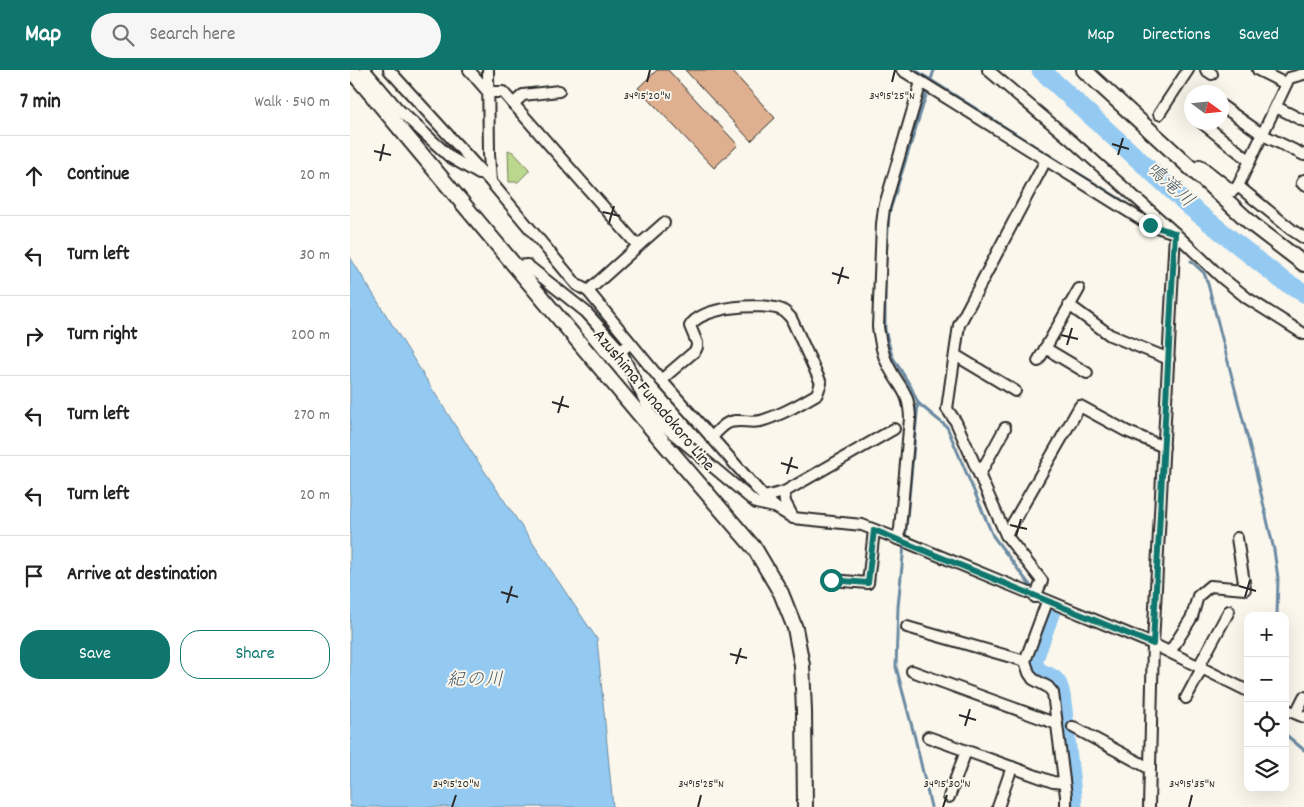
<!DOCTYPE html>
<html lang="en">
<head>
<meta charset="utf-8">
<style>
	body { margin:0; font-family:Dekko,"Klee One",sans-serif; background:#f6f6f6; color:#222 }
	.controls { position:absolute; right:15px; bottom:15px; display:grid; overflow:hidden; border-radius:10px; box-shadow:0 5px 20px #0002 }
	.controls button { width:45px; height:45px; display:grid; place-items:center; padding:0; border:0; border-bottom:1px solid #e0e0e0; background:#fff; color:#222; font:25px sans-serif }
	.compass { position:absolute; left:834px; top:15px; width:45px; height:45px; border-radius:50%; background:#fff; box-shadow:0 5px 20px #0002; rotate:105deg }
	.stop { position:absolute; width:15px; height:15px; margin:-11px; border:4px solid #0f766e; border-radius:50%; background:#fff }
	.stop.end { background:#0f766e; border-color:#fff; box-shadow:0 1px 5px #0008 }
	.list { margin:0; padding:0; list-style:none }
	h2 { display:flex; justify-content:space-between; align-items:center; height:65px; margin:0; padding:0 20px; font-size:21px }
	h2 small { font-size:16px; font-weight:400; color:#767676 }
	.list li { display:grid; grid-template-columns:32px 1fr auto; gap:15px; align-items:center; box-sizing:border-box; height:80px; padding:0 20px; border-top:1px solid #e0e0e0 }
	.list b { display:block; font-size:19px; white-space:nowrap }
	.list em { font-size:16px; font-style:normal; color:#767676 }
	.actions { display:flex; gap:10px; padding:15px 20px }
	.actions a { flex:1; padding:11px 0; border:1px solid #0f766e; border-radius:20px; text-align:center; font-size:18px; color:#0f766e }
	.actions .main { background:#0f766e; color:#fff }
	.icon { flex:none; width:28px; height:28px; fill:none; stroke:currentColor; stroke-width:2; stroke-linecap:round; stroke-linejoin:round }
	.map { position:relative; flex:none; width:954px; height:737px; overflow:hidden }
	header { display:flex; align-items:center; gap:30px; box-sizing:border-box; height:70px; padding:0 25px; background:#0f766e; color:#fff }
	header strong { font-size:24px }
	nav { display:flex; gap:28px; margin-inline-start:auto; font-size:18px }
	.search { width:350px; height:45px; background:#f6f6f6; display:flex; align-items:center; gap:12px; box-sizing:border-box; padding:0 18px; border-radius:28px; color:#767676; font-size:19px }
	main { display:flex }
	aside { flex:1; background:#fff }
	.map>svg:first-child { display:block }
	.green { fill:#bbd68d; stroke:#73805c }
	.water { fill:#94caf2; stroke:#6a8aa2 }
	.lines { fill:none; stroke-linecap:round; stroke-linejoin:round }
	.stream { stroke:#6a8aa2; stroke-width:3 }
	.river { stroke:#94caf2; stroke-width:19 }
	.building { fill:#dfb090; stroke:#2b2b2b }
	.street-casing { stroke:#2b2b2b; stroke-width:14 }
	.secondary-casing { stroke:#2b2b2b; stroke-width:18 }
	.street { stroke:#fbf7ec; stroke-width:10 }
	.secondary { stroke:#fbf7ec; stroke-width:14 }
	.route { stroke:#0f766e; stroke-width:6 }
	.ticks { fill:none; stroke:#2b2b2b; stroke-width:2 }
	.labels { text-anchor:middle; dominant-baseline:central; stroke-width:4; stroke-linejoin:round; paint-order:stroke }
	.street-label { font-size:18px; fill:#2b2b2b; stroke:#fbf7ec }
	.water-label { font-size:19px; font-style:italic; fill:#4a5b67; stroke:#fbf7ec }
	.ticks-label { font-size:12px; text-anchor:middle; fill:#2b2b2b; stroke:#fbf7ec; stroke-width:4; stroke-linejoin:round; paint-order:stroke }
</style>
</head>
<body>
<header>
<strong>Map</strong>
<div class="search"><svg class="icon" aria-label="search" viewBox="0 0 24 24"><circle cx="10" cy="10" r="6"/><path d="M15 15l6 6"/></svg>Search here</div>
<nav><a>Map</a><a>Directions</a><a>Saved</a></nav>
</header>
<main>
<aside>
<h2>7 min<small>Walk · 540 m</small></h2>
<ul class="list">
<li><svg class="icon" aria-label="ahead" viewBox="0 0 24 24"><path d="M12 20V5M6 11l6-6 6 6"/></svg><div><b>Continue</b></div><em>20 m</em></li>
<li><svg class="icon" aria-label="left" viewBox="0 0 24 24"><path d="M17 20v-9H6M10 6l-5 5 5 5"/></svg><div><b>Turn left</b></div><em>30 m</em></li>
<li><svg class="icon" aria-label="right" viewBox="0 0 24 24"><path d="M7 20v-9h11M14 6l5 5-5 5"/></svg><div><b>Turn right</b></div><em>200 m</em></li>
<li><svg class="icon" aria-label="left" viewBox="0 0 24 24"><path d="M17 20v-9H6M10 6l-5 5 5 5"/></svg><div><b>Turn left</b></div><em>270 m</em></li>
<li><svg class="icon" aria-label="left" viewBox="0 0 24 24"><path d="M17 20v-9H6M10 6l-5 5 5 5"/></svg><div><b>Turn left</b></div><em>20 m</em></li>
<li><svg class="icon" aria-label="arrive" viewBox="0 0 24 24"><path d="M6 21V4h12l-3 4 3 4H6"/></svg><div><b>Arrive at destination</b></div></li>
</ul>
<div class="actions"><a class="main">Save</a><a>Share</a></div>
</aside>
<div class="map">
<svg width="954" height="737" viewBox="0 0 954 737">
	<rect width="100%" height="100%" fill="#fbf7ec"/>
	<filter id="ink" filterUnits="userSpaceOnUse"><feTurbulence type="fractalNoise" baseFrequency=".02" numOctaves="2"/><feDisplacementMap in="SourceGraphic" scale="10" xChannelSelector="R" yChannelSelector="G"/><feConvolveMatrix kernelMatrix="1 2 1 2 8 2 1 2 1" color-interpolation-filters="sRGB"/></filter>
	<g filter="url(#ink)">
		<path class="green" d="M 158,80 L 163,82 L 179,99 L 179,101 L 168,112 L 159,112 Z"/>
		<path class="water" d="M 0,187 L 121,381 L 247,569 L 263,737 L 0,737 Z"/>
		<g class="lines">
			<g class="stream">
				<path d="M 565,0 L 697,84 L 775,132"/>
				<path d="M 841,191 L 854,203 L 858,214 L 903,389 L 924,480 L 928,508 L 927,546"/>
				<path d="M 568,333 L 597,357 L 643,466 L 682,518"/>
				<path d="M 555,469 L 568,333 L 561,317 L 542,286 L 535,260 L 535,204 L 539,143 L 584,0"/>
				<path d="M 554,475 L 548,537 L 546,597 L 565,668 L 581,737"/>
				<path d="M 935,664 L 954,680"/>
			</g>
			<g class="river">
				<path d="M 691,0 L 838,135 L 932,210 L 954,223"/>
				<path d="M 701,541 L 684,589 C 684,609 702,601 708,615 C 713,626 713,645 715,657 C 717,684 721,710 723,737"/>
			</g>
		</g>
		<g class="building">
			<path d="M 307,0 L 318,0 L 388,75 L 364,98 L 288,18 Z"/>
			<path d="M 335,0 L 381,0 L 425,48 L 401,71 Z"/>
		</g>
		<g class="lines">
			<g class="street-casing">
				<g id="street">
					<path d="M 15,0 L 48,39 L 100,87 L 129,104"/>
					<path d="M 39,0 L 141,112 L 227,215 L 238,221 L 311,310 L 414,427 L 425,437 L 443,448 L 512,455 L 551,470 L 803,574 L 898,621"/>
					<path d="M 119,0 L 138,22 L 153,22 L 288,176 L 238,221"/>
					<path d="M 138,0 L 139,84 L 141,112"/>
					<path d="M 552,0 L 800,155 L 819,161"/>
					<path d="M 638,0 L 721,70 L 825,163 L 871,207 L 897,228 L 954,264"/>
					<path d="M 856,0 L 862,4"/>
					<path d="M 908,0 L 936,14"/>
					<path d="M 163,34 L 173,25 L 209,21"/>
					<path d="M 872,36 L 913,65 L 954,85"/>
					<path d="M 926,37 L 954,51"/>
					<path d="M 809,44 L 838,0"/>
					<path d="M 851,52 L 900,91"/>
					<path d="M 844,101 L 850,95 L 883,121 L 888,116 L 939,8 L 954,4"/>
					<path d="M 954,110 L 952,113 L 954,115"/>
					<path d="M 888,116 L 942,160 L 954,168"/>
					<path d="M 288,176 L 314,153"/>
					<path d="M 166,196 L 177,195 L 236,242 L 271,281"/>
					<path d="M 719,235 L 760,265 L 819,289"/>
					<path d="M 277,276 L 271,281 L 302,346"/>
					<path d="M 695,278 L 737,303"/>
					<path d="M 605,285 L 665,321"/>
					<path d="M 688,291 L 729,219"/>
					<path d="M 311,310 L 345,281 L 347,277 L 347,273 L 340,256 C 352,236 412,232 432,240 C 436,242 438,245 441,248 L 471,313 L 467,324 C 450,334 433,344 414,350 C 402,355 387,347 376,354 C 370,358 366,363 361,368"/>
					<path d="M 295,351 L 302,346 L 406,433 L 424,437"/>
					<path d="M 630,404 L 655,358"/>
					<path d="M 434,422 L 435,432 L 443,447"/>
					<path d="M 414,427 L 434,422 L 544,359"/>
					<path d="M 656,465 L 730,336 L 776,361 L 814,377"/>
					<path d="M 547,469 L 550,459 L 560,348 C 559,320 549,318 538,295 C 532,284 530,270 528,257 L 532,154 L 534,138 L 571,12"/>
					<path d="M 481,510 L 518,513 L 524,460"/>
					<path d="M 685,527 L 692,511 L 656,465 L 606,352 L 597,339 L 609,255 L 696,90"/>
					<path d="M 697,532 L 675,591 L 679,603 L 683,609 L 698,617 L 703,623 L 716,726 L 716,737"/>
					<path d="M 557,557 L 675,591"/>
					<path d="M 820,582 L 842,547 L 848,526 L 860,516 L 895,519 L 887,468"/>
					<path d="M 849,596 L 879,541"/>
					<path d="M 562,601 L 707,654"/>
					<path d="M 836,628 L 852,598"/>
					<path d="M 935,639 L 954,647"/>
					<path d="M 946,643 L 954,627"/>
					<path d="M 723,657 L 799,698"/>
					<path d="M 578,667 L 703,712 L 714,713"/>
					<path d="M 599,727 L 616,681"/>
					<path d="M 648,737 L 662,697"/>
					<path d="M 799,737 L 803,574 L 825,163"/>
				</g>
			</g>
			<g class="secondary-casing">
				<g id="secondary">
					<path d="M 1,0 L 295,351 L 405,479 L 431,523 L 445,558 L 452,595 L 454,641 L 455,737"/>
					<path d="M 734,0 L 903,155 L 954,194"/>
				</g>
			</g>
			<use href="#street" class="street"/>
			<use href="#secondary" class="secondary"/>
		</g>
	</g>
	<g class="lines" filter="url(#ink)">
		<path class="route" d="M 481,510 L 518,513 L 524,460 L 803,574 L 825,163 L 800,155"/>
	</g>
	<path class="ticks" d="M 297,12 L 300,0M 542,12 L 545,0M 762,74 L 779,79M 24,81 L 41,85M 768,85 L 773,68M 30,91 L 34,74M 253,142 L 270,146M 259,153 L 264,136M 482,203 L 499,208M 488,214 L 493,197M 711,265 L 728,269M 717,275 L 722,258M 202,332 L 219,337M 208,343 L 213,326M 431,393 L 448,398M 437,404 L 442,387M 660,455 L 677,459M 666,466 L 671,449M 889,516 L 906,521M 151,522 L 168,527M 895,527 L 900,510M 157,533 L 162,516M 380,584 L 397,588M 386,594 L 391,578M 609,645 L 626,650M 615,656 L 620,639M 102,737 L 106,725M 348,737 L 351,725M 593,737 L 597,725M 839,737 L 842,725"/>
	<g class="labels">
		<g class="street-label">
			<text transform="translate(303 331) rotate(50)">Azushima Funadokoro Line</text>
		</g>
		<g class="water-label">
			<text transform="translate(819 116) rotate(42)">鳴滝川</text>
			<text x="125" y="611">紀の川</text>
		</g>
	</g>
	<g class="ticks-label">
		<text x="297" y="29">34°15'20"N</text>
		<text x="542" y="29">34°15'25"N</text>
		<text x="106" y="717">34°15'20"N</text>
		<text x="351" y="717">34°15'25"N</text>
		<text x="597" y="717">34°15'30"N</text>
		<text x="842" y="717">34°15'35"N</text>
	</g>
</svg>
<div class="controls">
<button>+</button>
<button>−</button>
<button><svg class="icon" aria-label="locate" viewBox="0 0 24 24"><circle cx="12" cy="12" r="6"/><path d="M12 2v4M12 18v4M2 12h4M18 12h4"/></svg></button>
<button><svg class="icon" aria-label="layers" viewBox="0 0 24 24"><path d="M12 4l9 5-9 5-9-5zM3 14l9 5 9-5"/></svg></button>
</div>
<svg class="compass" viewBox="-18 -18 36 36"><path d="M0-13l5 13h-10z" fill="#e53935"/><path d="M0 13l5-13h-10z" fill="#767676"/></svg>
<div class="stop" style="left:481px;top:510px"></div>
<div class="stop end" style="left:800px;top:155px"></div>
</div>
</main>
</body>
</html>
